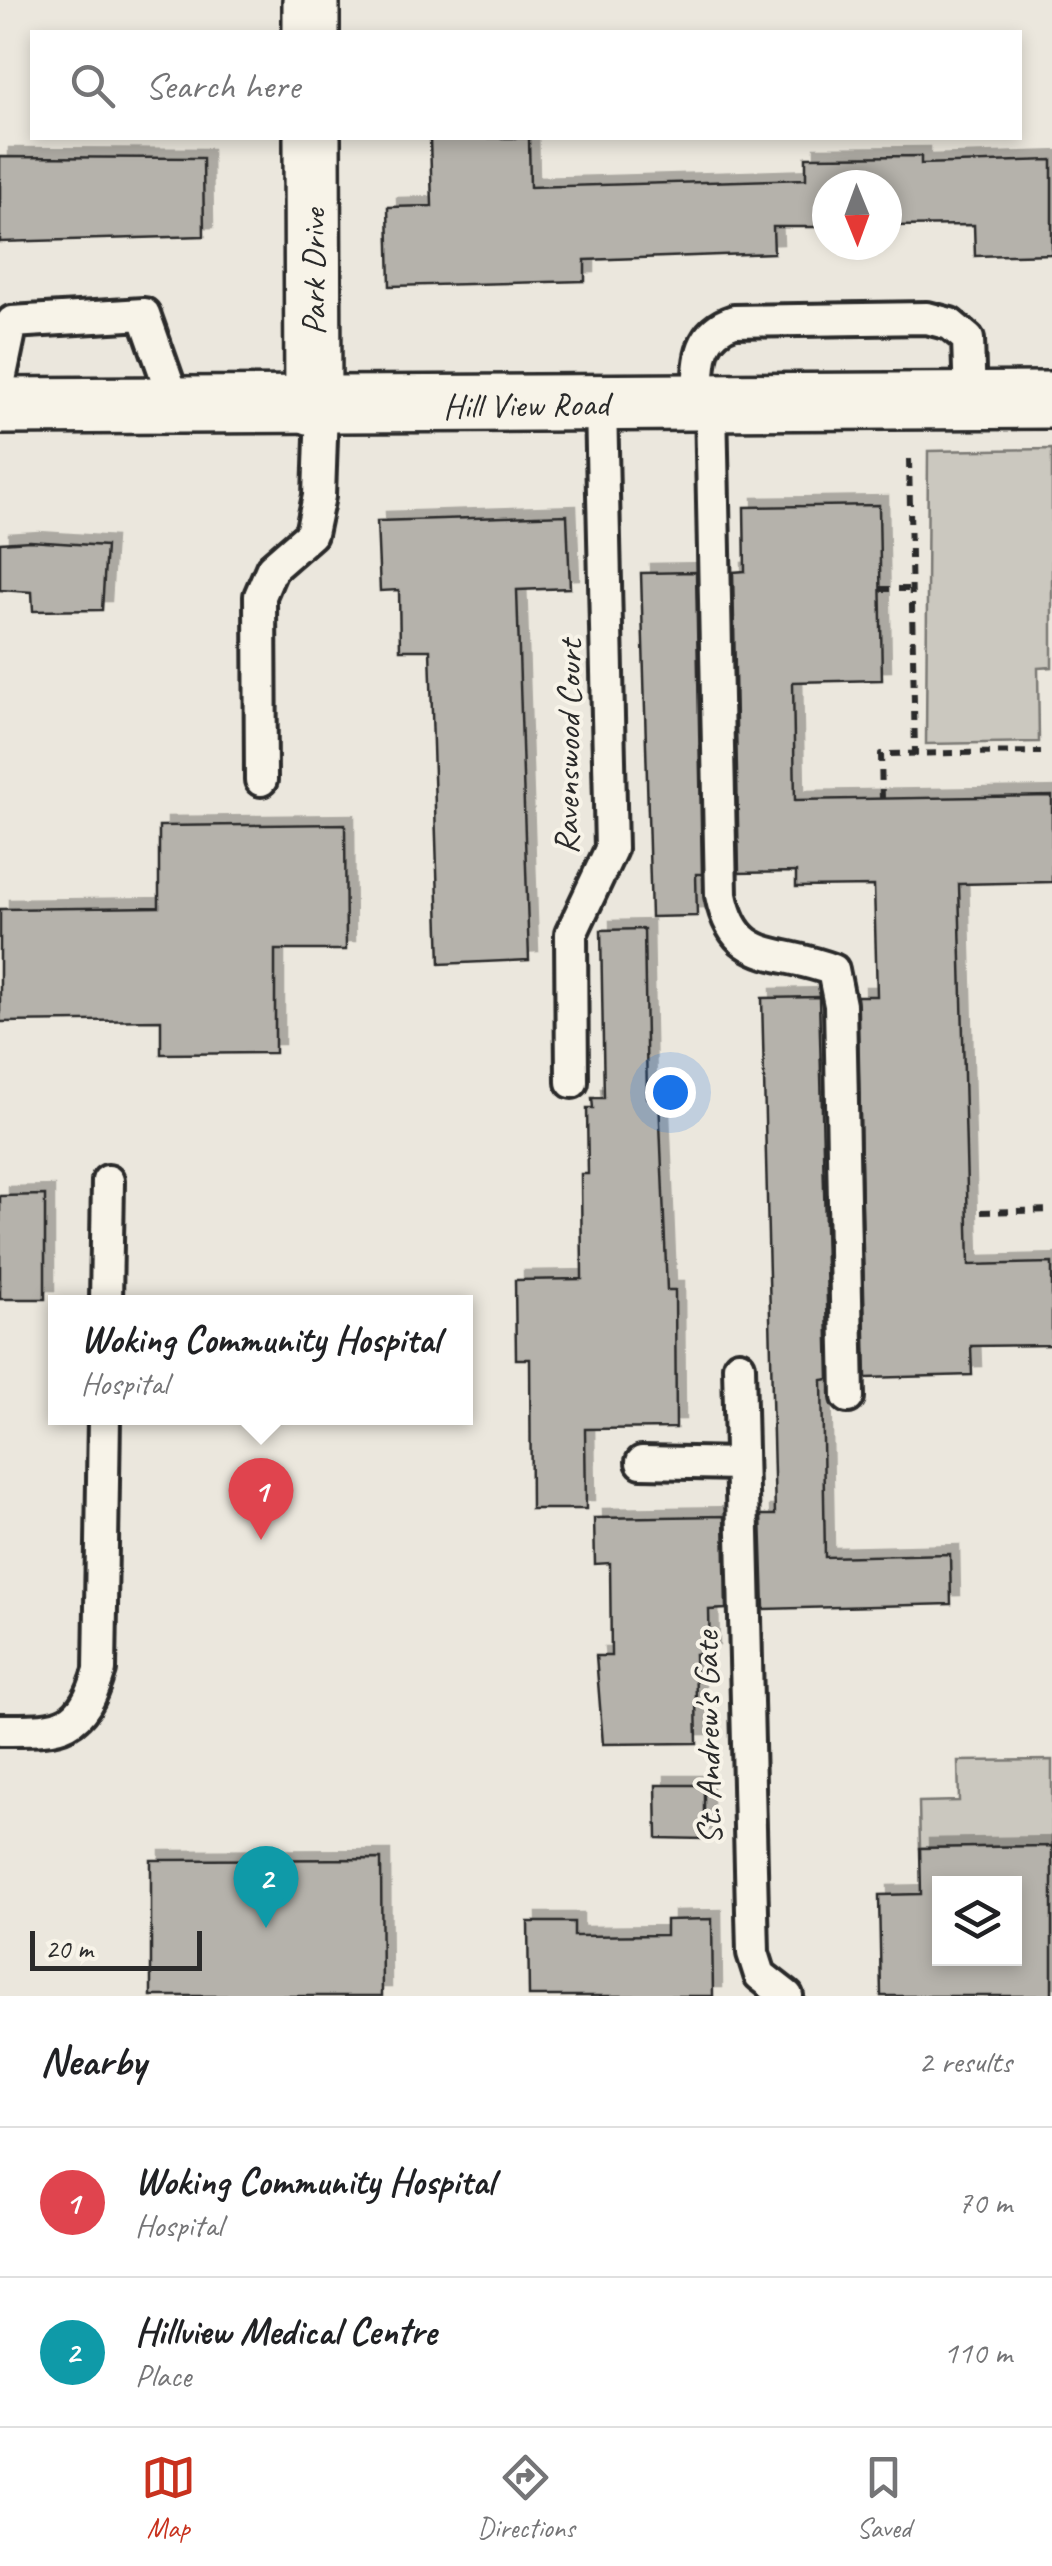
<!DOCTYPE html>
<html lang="en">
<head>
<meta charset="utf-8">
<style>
	body { margin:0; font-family:Caveat,sans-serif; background:#f6f6f6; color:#202124 }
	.controls { position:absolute; right:30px; bottom:30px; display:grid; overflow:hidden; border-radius:0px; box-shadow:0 5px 15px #0003 }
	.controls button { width:90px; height:90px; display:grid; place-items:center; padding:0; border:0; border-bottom:2px solid #e0e0e0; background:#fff; color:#202124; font:50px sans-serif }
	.compass { position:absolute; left:812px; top:170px; width:90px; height:90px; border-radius:50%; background:#fff; box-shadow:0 5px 15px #0003; rotate:179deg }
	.scale { position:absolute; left:30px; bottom:25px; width:172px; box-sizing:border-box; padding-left:10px; border:5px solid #2b2b2b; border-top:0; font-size:28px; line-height:35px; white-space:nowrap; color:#2b2b2b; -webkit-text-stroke:8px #f7f3e8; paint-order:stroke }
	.you { position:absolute; left:670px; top:1092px; width:35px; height:35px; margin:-25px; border:8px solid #fff; border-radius:50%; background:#1a73e8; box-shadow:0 0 0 15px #1a73e833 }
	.badge { display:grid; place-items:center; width:65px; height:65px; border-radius:50%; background:#c8321e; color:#fff; font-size:32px; font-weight:700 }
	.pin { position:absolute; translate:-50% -82px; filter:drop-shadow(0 2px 5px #0008) }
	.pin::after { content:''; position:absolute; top:52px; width:35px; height:30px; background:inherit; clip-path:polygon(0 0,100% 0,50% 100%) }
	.popup { position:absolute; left:48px; top:1295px; width:425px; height:130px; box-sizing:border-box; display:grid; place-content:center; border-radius:0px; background:#fff; filter:drop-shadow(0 2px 8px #0005); font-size:32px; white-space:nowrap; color:#757577 }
	.popup b { font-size:38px; color:#202124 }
	.popup::after { content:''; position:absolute; left:50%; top:100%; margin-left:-20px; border:20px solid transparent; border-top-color:#fff }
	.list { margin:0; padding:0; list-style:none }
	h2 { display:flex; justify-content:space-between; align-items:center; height:130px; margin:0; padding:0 40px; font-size:42px }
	h2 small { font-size:32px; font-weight:400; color:#757577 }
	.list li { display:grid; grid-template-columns:65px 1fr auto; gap:30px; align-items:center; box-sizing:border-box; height:150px; padding:0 40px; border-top:2px solid #e0e0e0 }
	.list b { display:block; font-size:38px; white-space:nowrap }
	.list p { margin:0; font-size:32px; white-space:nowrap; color:#757577 }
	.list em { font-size:32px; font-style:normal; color:#757577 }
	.icon { flex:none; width:55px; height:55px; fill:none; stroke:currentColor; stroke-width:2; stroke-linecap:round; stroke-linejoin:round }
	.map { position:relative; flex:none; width:1052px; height:1996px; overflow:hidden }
	.search { position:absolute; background:#fff; box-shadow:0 5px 15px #0003; left:30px; right:30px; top:30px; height:110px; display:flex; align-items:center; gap:25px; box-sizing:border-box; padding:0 35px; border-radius:0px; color:#757577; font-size:38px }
	.sheet { height:430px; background:#fff }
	nav { display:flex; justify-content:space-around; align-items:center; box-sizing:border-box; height:140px; border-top:2px solid #e0e0e0; background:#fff; font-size:28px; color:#757577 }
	nav a { display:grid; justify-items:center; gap:5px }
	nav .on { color:#c8321e }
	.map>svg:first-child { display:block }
	.green { fill:#cbc8bf; stroke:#7b7a75; stroke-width:2.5 }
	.building { fill:#b5b2ab; stroke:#2b2b2b; stroke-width:2.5; fill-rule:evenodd; filter:url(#shadow) }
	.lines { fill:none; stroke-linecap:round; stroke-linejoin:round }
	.service-casing { stroke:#2b2b2b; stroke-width:38 }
	.minor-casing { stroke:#2b2b2b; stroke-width:62 }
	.path { stroke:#2b2b2b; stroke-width:6; stroke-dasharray:10 8; stroke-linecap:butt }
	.service { stroke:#f7f3e8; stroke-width:30 }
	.minor { stroke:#f7f3e8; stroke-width:55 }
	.labels { text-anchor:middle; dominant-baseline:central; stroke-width:8; stroke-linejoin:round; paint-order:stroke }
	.street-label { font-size:35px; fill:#2b2b2b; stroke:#f7f3e8 }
</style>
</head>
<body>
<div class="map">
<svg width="1052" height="1996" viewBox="0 0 1052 1996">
	<defs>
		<filter id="shadow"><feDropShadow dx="9" dy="-9" stdDeviation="0" flood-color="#0004"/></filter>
	</defs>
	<rect width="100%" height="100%" fill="#ebe7dd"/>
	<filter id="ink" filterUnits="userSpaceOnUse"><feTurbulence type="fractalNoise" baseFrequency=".01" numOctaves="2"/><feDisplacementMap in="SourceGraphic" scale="20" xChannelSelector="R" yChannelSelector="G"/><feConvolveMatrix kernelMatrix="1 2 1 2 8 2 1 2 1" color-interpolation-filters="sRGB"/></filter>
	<g filter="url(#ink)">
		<g class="green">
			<path d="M 1052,449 L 1052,667 L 1038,668 L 1039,742 L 926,744 L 928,451 Z"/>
			<path d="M 1052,1760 L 1052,1846 L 920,1848 L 919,1802 L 959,1801 L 958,1761 Z"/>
		</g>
		<g class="building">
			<path d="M 430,138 L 529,138 L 530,187 L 806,179 L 806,157 L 921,156 L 921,164 L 1052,160 L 1052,254 L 975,256 L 974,225 L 887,226 L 887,185 L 827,185 L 827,227 L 773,227 L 774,253 L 585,260 L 585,281 L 390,286 L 388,207 L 432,206 Z"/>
			<path d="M 0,157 L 203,158 L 204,236 L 0,242 Z"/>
			<path d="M 879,505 L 882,680 L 793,682 L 795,800 L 1052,796 L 1052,882 L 959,884 L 969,1265 L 1052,1263 L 1052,1345 L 971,1346 L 972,1375 L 866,1378 L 857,996 L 877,996 L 874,886 L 796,887 L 796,872 L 739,873 L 733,572 L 745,571 L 744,507 Z"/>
			<path d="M 567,515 L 570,588 L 517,590 L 529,960 L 440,964 L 430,650 L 400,650 L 399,590 L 380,591 L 377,521 Z"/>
			<path d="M 30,541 L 106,546 L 102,610 L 33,611 L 32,592 L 0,590 L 0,543 Z"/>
			<path d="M 696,572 L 702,874 L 696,874 L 697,916 L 651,917 L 641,573 Z"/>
			<path d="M 345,824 L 346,950 L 275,950 L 275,1053 L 161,1054 L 161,1020 L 0,1022 L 0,909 L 159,907 L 159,826 Z"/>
			<path d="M 644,929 L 647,1098 L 659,1098 L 667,1290 L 675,1290 L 676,1428 L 585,1429 L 586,1509 L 531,1509 L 530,1359 L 516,1359 L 515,1280 L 582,1279 L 581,1174 L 588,1174 L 587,1108 L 593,1108 L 592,1098 L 604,1098 L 601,930 Z"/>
			<path d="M 819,997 L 829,1379 L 822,1380 L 825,1557 L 950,1554 L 951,1604 L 764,1609 L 761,1515 L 775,1515 L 762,998 Z"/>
			<path d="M 45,1195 L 45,1299 L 0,1299 L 0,1196 Z"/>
			<path d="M 724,1516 L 726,1609 L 709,1610 L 710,1654 L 695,1654 L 697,1743 L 603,1744 L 596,1656 L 611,1656 L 610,1563 L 595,1564 L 594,1518 Z"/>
			<path d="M 656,1785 L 704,1785 L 704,1839 L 657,1838 Z"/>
			<path d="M 1052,1846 L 1052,1996 L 881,1996 L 879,1895 L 921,1894 L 920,1848 ZM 940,1884 L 1014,1884 L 1014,1958 L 940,1958 Z"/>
			<path d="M 381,1859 L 382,1996 L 151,1996 L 151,1860 Z"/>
			<path d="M 712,1919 L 713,1996 L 529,1996 L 528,1922 L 574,1922 L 574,1936 L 666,1935 L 666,1920 Z"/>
		</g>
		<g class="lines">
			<g class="service-casing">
				<g id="service">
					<path d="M 0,380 L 12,322 L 144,314 L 176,405"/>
					<path d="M 698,404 C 700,368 694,334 734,321 L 927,318 L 950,324 L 968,339 L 970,400"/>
					<path d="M 711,404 L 721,895 C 735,966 778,948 833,970 L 840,1005 L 848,1397"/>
					<path d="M 261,780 L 260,596 L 272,568 L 311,534 L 319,496 L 322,408"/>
					<path d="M 572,1082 L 571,934 L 611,849 L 601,405"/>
					<path d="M 106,1302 L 108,1181"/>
					<path d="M 739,1366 L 753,1953 L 760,1975 L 787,1996"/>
					<path d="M 642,1462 L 740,1464"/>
					<path d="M 0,1730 C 59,1730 81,1733 100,1670 L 104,1418"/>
				</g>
			</g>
			<g class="minor-casing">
				<g id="minor">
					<path d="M 311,0 L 311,32"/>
					<path d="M 312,138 L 313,407"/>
					<path d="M 0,406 L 1052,400"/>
				</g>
			</g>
			<g class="path">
				<path d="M 909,459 L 915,753"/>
				<path d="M 880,589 L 911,589"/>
				<path d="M 882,799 L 881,754 L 1041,752"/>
				<path d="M 981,1212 L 1052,1210"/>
			</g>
			<use href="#service" class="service"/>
			<use href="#minor" class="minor"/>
		</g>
	</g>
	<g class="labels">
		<g class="street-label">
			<text transform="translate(313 272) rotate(-90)">Park Drive</text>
			<text transform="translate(526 405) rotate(-1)">Hill View Road</text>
			<text transform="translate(568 747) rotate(-89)">Ravenswood Court</text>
			<text transform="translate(708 1738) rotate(-91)">St. Andrew's Gate</text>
		</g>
	</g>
</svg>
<div class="controls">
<button><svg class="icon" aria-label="layers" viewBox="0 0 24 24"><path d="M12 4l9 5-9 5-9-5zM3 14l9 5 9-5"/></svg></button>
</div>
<svg class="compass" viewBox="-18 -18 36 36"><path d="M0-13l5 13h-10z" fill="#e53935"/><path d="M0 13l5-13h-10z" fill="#757577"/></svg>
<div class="scale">20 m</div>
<div class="you"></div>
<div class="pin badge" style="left:261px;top:1540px;background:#e0444e">1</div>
<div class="popup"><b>Woking Community Hospital</b>Hospital</div>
<div class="pin badge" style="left:266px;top:1928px;background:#0f9aa8">2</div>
<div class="search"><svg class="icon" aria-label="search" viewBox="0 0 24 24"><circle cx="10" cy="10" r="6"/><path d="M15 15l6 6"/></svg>Search here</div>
</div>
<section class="sheet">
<h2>Nearby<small>2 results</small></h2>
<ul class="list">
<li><span class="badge" style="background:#e0444e">1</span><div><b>Woking Community Hospital</b><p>Hospital</p></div><em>70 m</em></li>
<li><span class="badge" style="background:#0f9aa8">2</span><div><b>Hillview Medical Centre</b><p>Place</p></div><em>110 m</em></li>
</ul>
</section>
<nav>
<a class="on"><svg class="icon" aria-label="map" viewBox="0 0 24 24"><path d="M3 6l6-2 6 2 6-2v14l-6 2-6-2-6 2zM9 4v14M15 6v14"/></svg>Map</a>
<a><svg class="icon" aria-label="directions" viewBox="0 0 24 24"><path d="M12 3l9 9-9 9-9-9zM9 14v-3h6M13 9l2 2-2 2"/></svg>Directions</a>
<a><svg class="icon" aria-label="saved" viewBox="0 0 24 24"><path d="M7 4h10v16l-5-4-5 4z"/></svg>Saved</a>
</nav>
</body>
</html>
